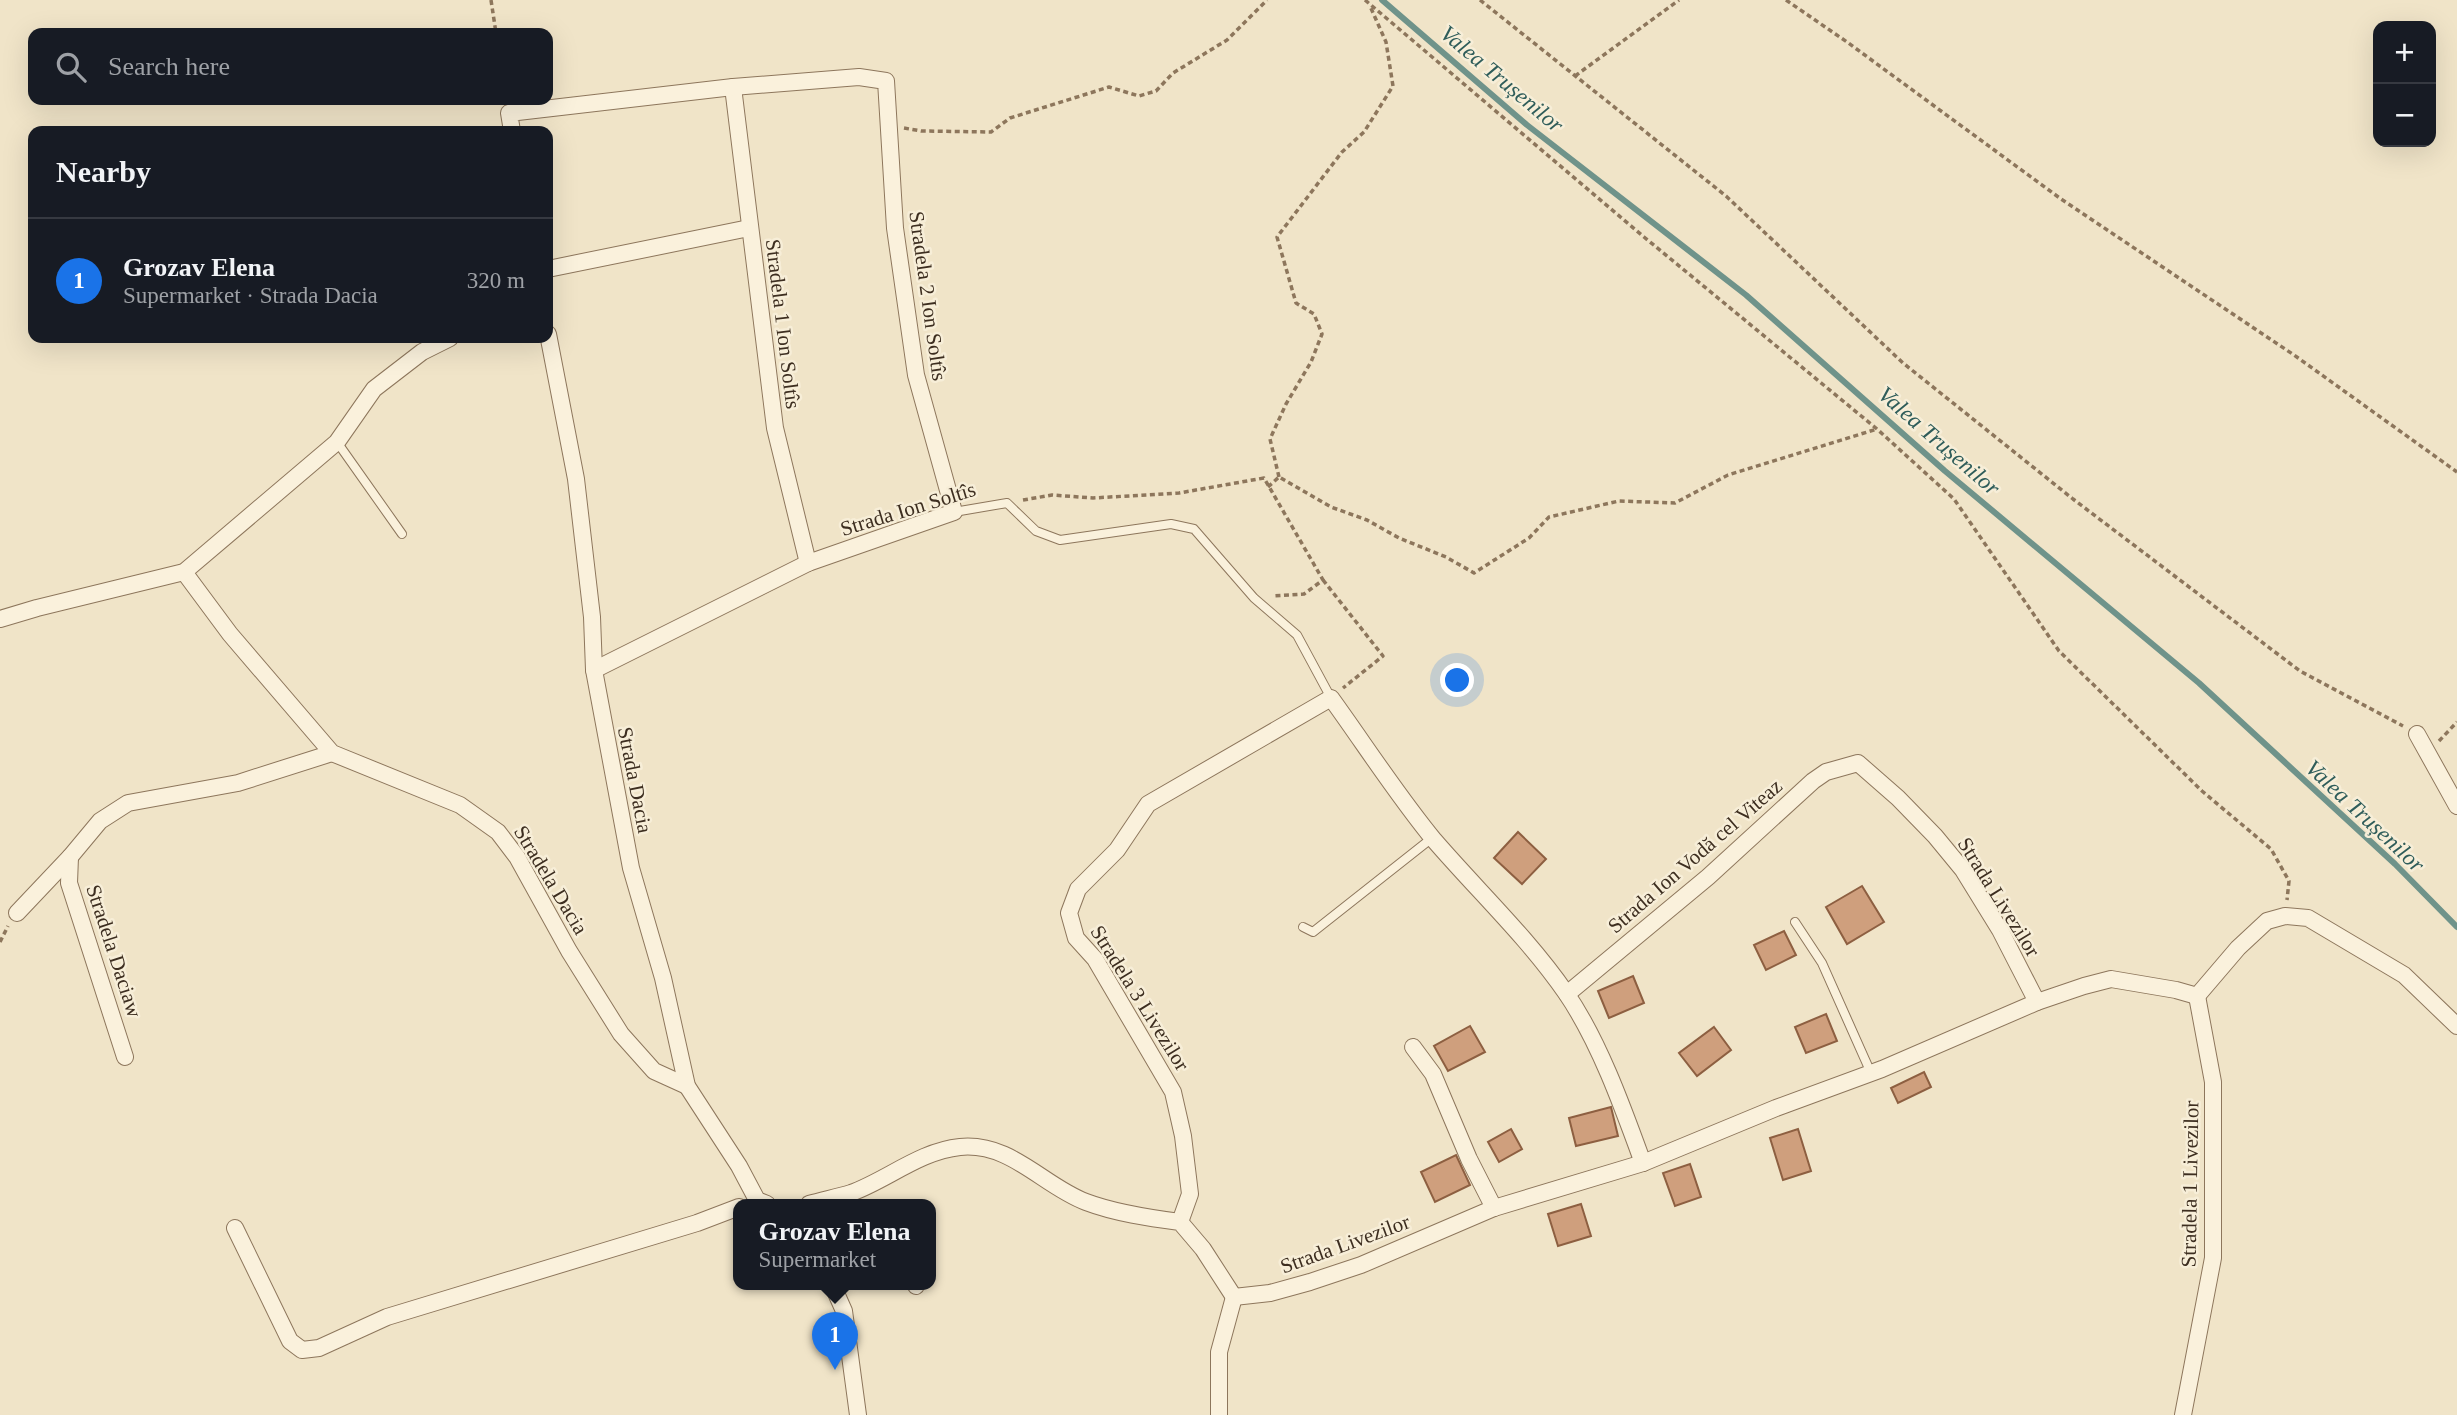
<!DOCTYPE html>
<html lang="en">
<head>
<meta charset="utf-8">
<style>
	body { margin:0; font-family:Georgia,serif; background:#20242c; color:#f1f3f6 }
	.controls { position:absolute; right:21px; top:21px; display:grid; overflow:hidden; border-radius:14px; box-shadow:0 7px 28px #0002 }
	.controls button { width:63px; height:63px; display:grid; place-items:center; padding:0; border:0; border-bottom:2px solid #363941; background:#171b24; color:#f1f3f6; font:35px sans-serif }
	.you { position:absolute; left:1458px; top:681px; width:24px; height:24px; margin:-18px; border:5px solid #fff; border-radius:50%; background:#1a73e8; box-shadow:0 0 0 10px #1a73e833 }
	.badge { display:grid; place-items:center; width:46px; height:46px; border-radius:50%; background:#1a73e8; color:#fff; font-size:23px; font-weight:700 }
	.pin { position:absolute; translate:-50% -58px; filter:drop-shadow(0 2px 4px #0008) }
	.pin::after { content:''; position:absolute; top:37px; width:24px; height:21px; background:inherit; clip-path:polygon(0 0,100% 0,50% 100%) }
	.popup { position:absolute; left:733px; top:1199px; width:203px; height:91px; box-sizing:border-box; display:grid; place-content:center; border-radius:14px; background:#171b24; filter:drop-shadow(0 2px 5px #0005); font-size:23px; white-space:nowrap; color:#9ea1a6 }
	.popup b { font-size:26px; color:#f1f3f6 }
	.popup::after { content:''; position:absolute; left:50%; top:100%; margin-left:-14px; border:14px solid transparent; border-top-color:#171b24 }
	.list { margin:0; padding:0; list-style:none }
	h2 { display:flex; justify-content:space-between; align-items:center; height:91px; margin:0; padding:0 28px; font-size:30px }
	h2 small { font-size:23px; font-weight:400; color:#9ea1a6 }
	.list li { display:grid; grid-template-columns:46px 1fr auto; gap:21px; align-items:center; box-sizing:border-box; height:126px; padding:0 28px; border-top:2px solid #363941 }
	.list b { display:block; font-size:26px; white-space:nowrap }
	.list p { margin:0; font-size:23px; white-space:nowrap; color:#9ea1a6 }
	.list em { font-size:23px; font-style:normal; color:#9ea1a6 }
	.icon { flex:none; width:38px; height:38px; fill:none; stroke:currentColor; stroke-width:2; stroke-linecap:round; stroke-linejoin:round }
	.map { position:relative; flex:none; width:2457px; height:1415px; overflow:hidden }
	.search { position:absolute; background:#171b24; box-shadow:0 7px 28px #0002; left:28px; top:28px; width:525px; height:77px; display:flex; align-items:center; gap:18px; box-sizing:border-box; padding:0 24px; border-radius:14px; color:#9ea1a6; font-size:26px }
	.panel { position:absolute; background:#171b24; box-shadow:0 7px 28px #0002; left:28px; top:126px; width:525px; height:217px; border-radius:14px }
	.map>svg:first-child { display:block }
	.lines { fill:none; stroke-linecap:round; stroke-linejoin:round }
	.stream { stroke:#6f938a; stroke-width:6 }
	.building { fill:#cf9f7d; stroke:#8d5f41; stroke-width:2 }
	.service-casing { stroke:#8d765c; stroke-width:10 }
	.minor-casing { stroke:#8d765c; stroke-width:18 }
	.path { stroke:#8d765c; stroke-width:3.5; stroke-dasharray:5 3.5; stroke-linecap:butt }
	.service { stroke:#faf1dc; stroke-width:8 }
	.minor { stroke:#faf1dc; stroke-width:16 }
	.labels { text-anchor:middle; dominant-baseline:central; stroke-width:5; stroke-linejoin:round; paint-order:stroke }
	.street-label { font-size:21px; fill:#3d2e20; stroke:#f7eed8 }
	.water-label { font-size:23px; font-style:italic; fill:#2f5d5a; stroke:#f7eed8 }
</style>
</head>
<body>
<div class="map">
<svg width="2457" height="1415" viewBox="0 0 2457 1415">
	<rect width="100%" height="100%" fill="#f0e4c8"/>
	<g class="lines">
		<path class="stream" d="M 1382,0 L 1527,125 L 1746,295 L 1945,471 L 2199,683 L 2395,864 L 2457,927"/>
	</g>
	<g class="building">
		<path d="M 1518,832 L 1546,859 L 1522,884 L 1494,858 Z"/>
		<path d="M 1862,886 L 1884,922 L 1847,944 L 1826,907 Z"/>
		<path d="M 1784,931 L 1796,955 L 1766,970 L 1754,945 Z"/>
		<path d="M 1633,976 L 1644,1003 L 1609,1018 L 1598,991 Z"/>
		<path d="M 1826,1014 L 1837,1041 L 1806,1053 L 1795,1027 Z"/>
		<path d="M 1470,1026 L 1485,1052 L 1448,1071 L 1434,1046 Z"/>
		<path d="M 1714,1027 L 1731,1050 L 1697,1076 L 1679,1053 Z"/>
		<path d="M 1924,1072 L 1931,1087 L 1898,1103 L 1891,1088 Z"/>
		<path d="M 1611,1107 L 1618,1136 L 1576,1146 L 1569,1118 Z"/>
		<path d="M 1511,1129 L 1522,1149 L 1499,1162 L 1488,1142 Z"/>
		<path d="M 1798,1129 L 1811,1171 L 1783,1180 L 1770,1138 Z"/>
		<path d="M 1456,1155 L 1470,1185 L 1435,1202 L 1421,1172 Z"/>
		<path d="M 1690,1164 L 1701,1197 L 1675,1206 L 1663,1173 Z"/>
		<path d="M 1581,1204 L 1591,1236 L 1558,1246 L 1548,1214 Z"/>
	</g>
	<g class="lines">
		<g class="service-casing">
			<g id="service">
				<path d="M 337,442 L 402,534"/>
				<path d="M 954,512 L 1007,503 L 1036,531 L 1060,540 L 1171,524 L 1194,529 L 1254,598 L 1297,635 L 1331,698"/>
				<path d="M 1795,922 L 1822,963 L 1871,1073"/>
				<path d="M 1303,927 L 1313,932 L 1432,838"/>
			</g>
		</g>
		<g class="minor-casing">
			<g id="minor">
				<path d="M 733,87 L 775,428 L 808,563"/>
				<path d="M 512,131 L 509,113 L 733,87 L 859,77 L 886,81 L 895,228 L 916,375 L 954,512 L 808,563 L 594,670"/>
				<path d="M 548,269 L 749,228"/>
				<path d="M 548,334 L 576,479 L 592,617 L 594,670 L 631,868 L 663,978 L 687,1086 L 739,1166 L 757,1200 L 767,1204"/>
				<path d="M 184,572 L 230,634 L 332,753 L 460,805 L 498,832 L 517,857 L 569,951 L 621,1034 L 654,1071 L 687,1086"/>
				<path d="M 0,619 L 37,608 L 184,572 L 337,442 L 374,389 L 422,352 L 450,338"/>
				<path d="M 2417,734 L 2457,806"/>
				<path d="M 70,857 L 69,883 L 125,1057"/>
				<path d="M 17,913 L 70,857 L 100,821 L 128,803 L 238,783 L 332,753"/>
				<path d="M 1567,994 L 1708,877 L 1813,781 L 1826,772 L 1858,763 L 1898,798 L 1935,836 L 1963,870 L 2000,930 L 2037,1002"/>
				<path d="M 2197,996 L 2238,948 L 2267,921 L 2285,916 L 2308,918 L 2404,975 L 2457,1026"/>
				<path d="M 1413,1047 L 1433,1074 L 1469,1159 L 1494,1208"/>
				<path d="M 809,1204 C 823,1200 838,1197 851,1193 C 887,1180 920,1151 960,1147 C 1011,1142 1043,1186 1086,1202 C 1115,1213 1149,1218 1180,1222 L 1203,1249 L 1234,1297"/>
				<path d="M 1180,1222 L 1190,1194 L 1183,1136 L 1173,1092 L 1095,959 L 1076,938 L 1069,913 L 1078,889 L 1117,850 L 1148,804 L 1331,698 C 1365,745 1397,795 1434,840 C 1478,891 1528,938 1566,993 C 1599,1041 1623,1108 1643,1163"/>
				<path d="M 235,1228 L 290,1341 L 302,1350 L 319,1348 L 387,1317 L 697,1223 L 739,1207"/>
				<path d="M 832,1284 L 844,1311 L 858,1415"/>
				<path d="M 915,1284 L 916,1286"/>
				<path d="M 1234,1297 L 1270,1293 L 1310,1282 L 1361,1265 L 1494,1208 L 1643,1163 L 1776,1108 L 1882,1069 L 2037,1002 L 2084,986 L 2111,979 L 2176,990 L 2197,996"/>
				<path d="M 1219,1415 L 1219,1352 L 1234,1297"/>
				<path d="M 2183,1415 L 2213,1258 L 2213,1082 L 2197,996"/>
			</g>
		</g>
		<g class="path">
			<path d="M 491,0 L 496,33"/>
			<path d="M 1365,0 L 1644,237 L 1877,429 L 1954,499 L 2059,651 L 2202,791 L 2271,849 L 2289,881 L 2287,900"/>
			<path d="M 1480,0 L 1726,196 L 1903,363 L 2073,499 L 2300,671 L 2403,726"/>
			<path d="M 1786,0 L 1847,42 L 2061,199 L 2294,355 L 2457,472"/>
			<path d="M 1575,76 L 1679,0"/>
			<path d="M 904,128 L 921,131 L 991,132 L 1010,118 L 1109,87 L 1139,96 L 1156,91 L 1173,73 L 1227,40 L 1267,0"/>
			<path d="M 1279,477 L 1270,439 L 1286,404 L 1311,362 L 1322,334 L 1314,314 L 1296,303 L 1277,237 L 1342,152 L 1364,132 L 1393,86 L 1386,42 L 1370,6"/>
			<path d="M 1268,487 L 1279,477 L 1331,507 L 1367,520 L 1399,538 L 1446,557 L 1474,573 L 1529,538 L 1549,517 L 1619,501 L 1675,503 L 1728,475 L 1877,429"/>
			<path d="M 1023,500 L 1052,495 L 1093,498 L 1179,493 L 1264,478 L 1323,580 L 1304,594 L 1272,596"/>
			<path d="M 1323,580 L 1383,656 L 1343,688"/>
			<path d="M 2439,741 L 2457,722"/>
			<path d="M 0,942 L 8,926"/>
		</g>
		<use href="#service" class="service"/>
		<use href="#minor" class="minor"/>
	</g>
	<g class="labels">
		<g class="street-label">
			<text transform="translate(928 296) rotate(82)">Stradela 2 Ion Soltîs</text>
			<text transform="translate(783 324) rotate(83)">Stradela 1 Ion Soltîs</text>
			<text transform="translate(908 509) rotate(-17)">Strada Ion Soltîs</text>
			<text transform="translate(635 780) rotate(79)">Strada Dacia</text>
			<text transform="translate(1695 856) rotate(-41)">Strada Ion Vodă cel Viteaz</text>
			<text transform="translate(551 880) rotate(59)">Stradela Dacia</text>
			<text transform="translate(1999 897) rotate(58)">Strada Livezilor</text>
			<text transform="translate(114 951) rotate(72)">Stradela Daciaw</text>
			<text transform="translate(1140 998) rotate(58)">Stradela 3 Livezilor</text>
			<text transform="translate(2190 1184) rotate(-89)">Stradela 1 Livezilor</text>
			<text transform="translate(1345 1244) rotate(-20)">Strada Livezilor</text>
		</g>
		<g class="water-label">
			<text transform="translate(1502 79) rotate(40)">Valea Trușenilor</text>
			<text transform="translate(1939 441) rotate(41)">Valea Trușenilor</text>
			<text transform="translate(2365 816) rotate(43)">Valea Trușenilor</text>
		</g>
	</g>
</svg>
<div class="controls">
<button>+</button>
<button>−</button>
</div>
<div class="you"></div>
<div class="pin badge" style="left:835px;top:1370px">1</div>
<div class="popup"><b>Grozav Elena</b>Supermarket</div>
<div class="search"><svg class="icon" aria-label="search" viewBox="0 0 24 24"><circle cx="10" cy="10" r="6"/><path d="M15 15l6 6"/></svg>Search here</div>
<section class="panel">
<h2>Nearby<small></small></h2>
<ul class="list">
<li><span class="badge">1</span><div><b>Grozav Elena</b><p>Supermarket · Strada Dacia</p></div><em>320 m</em></li>
</ul>
</section>
</div>
</body>
</html>
